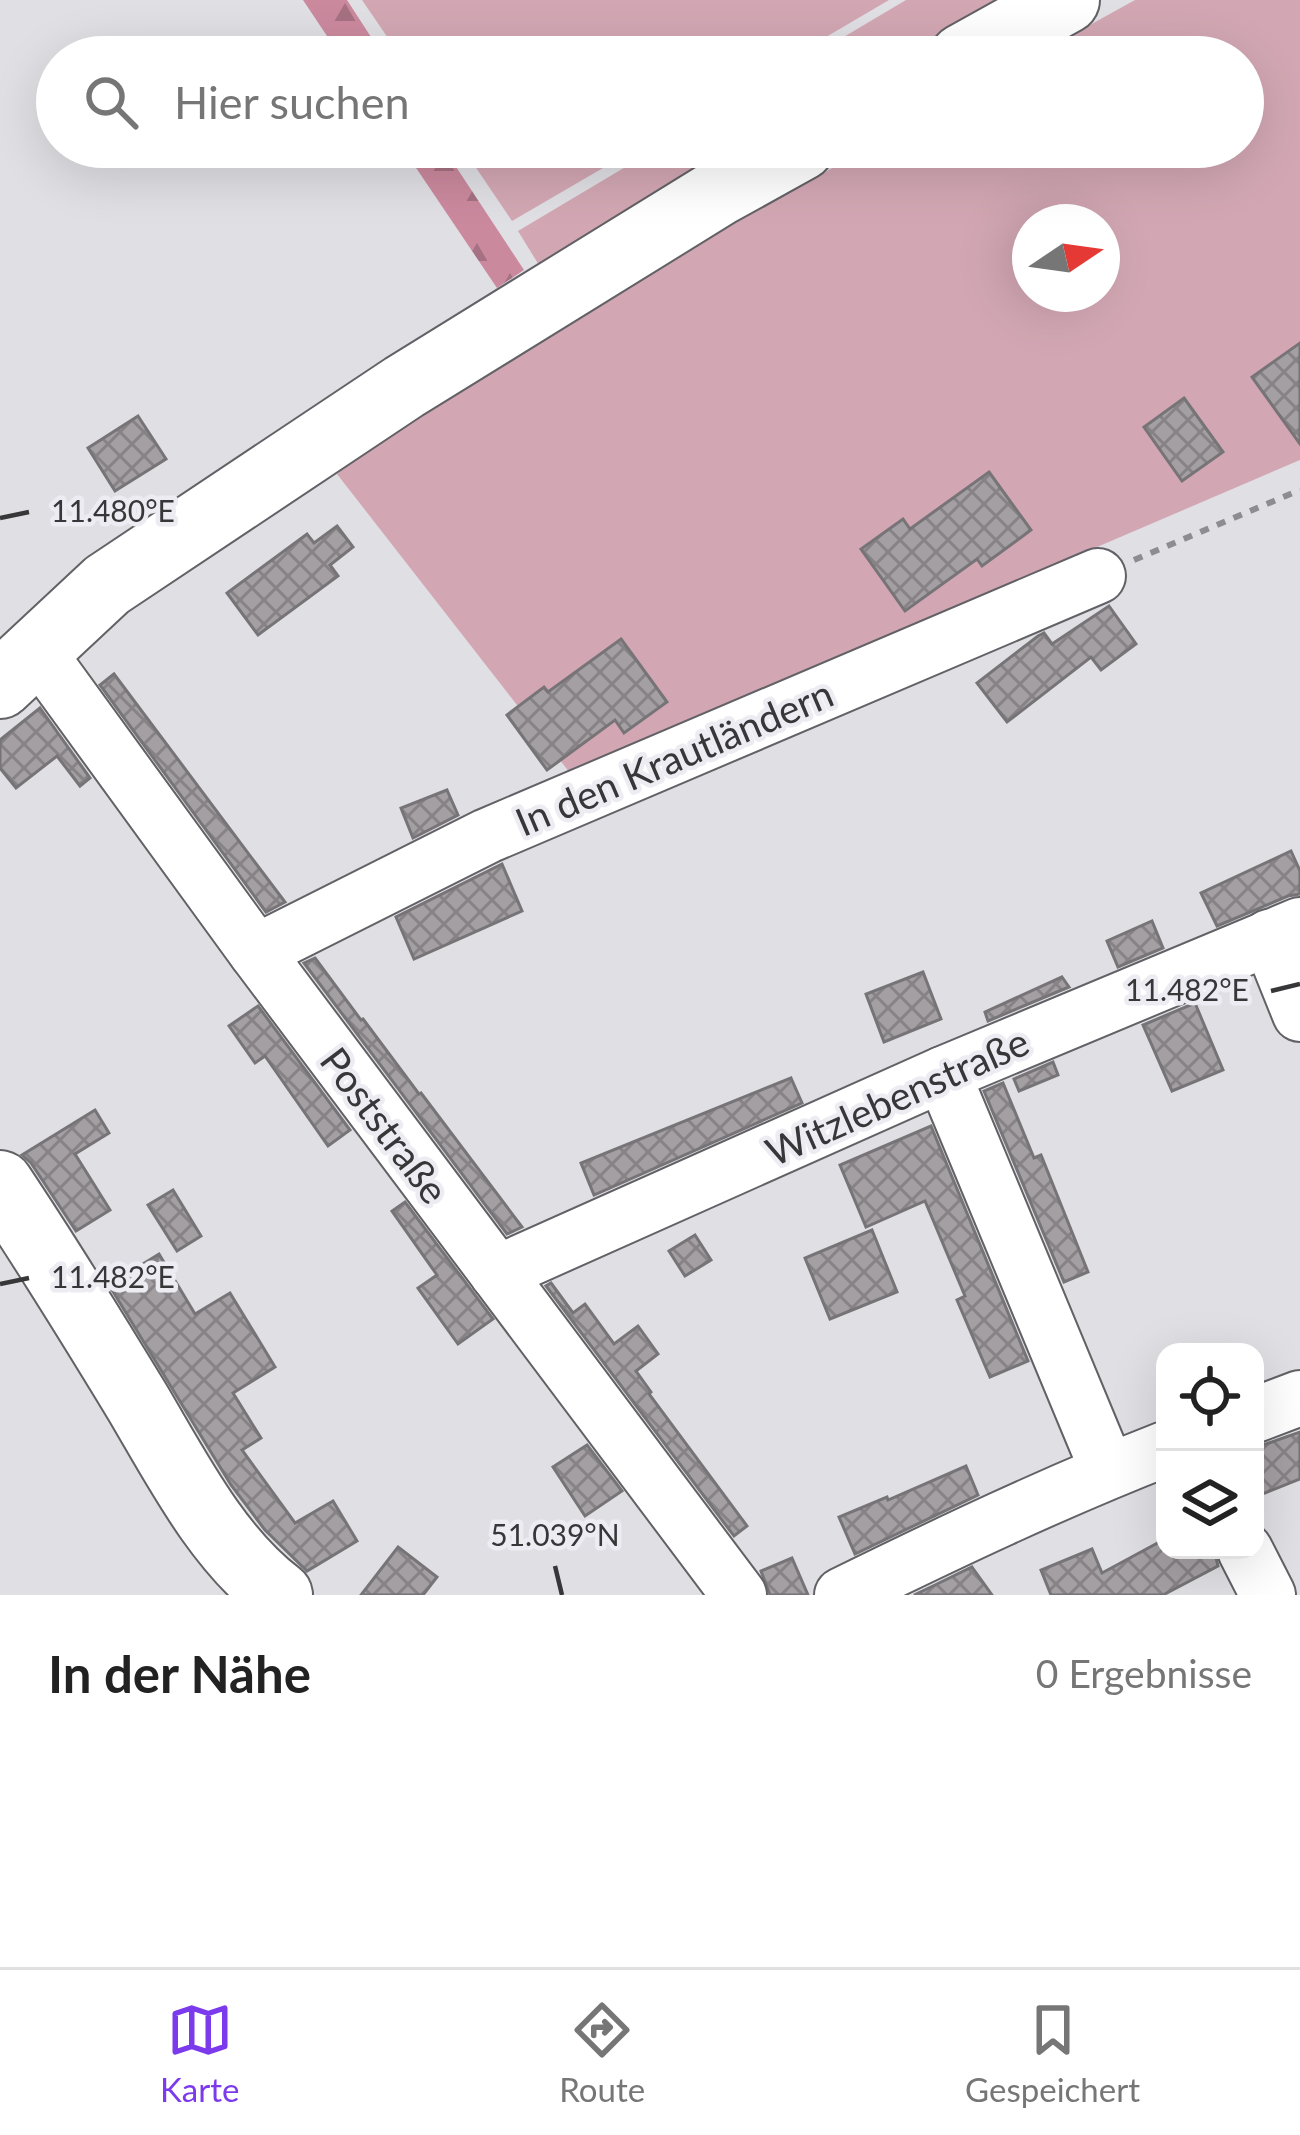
<!DOCTYPE html>
<html lang="de">
<head>
<meta charset="utf-8">
<style>
	body { margin:0; font-family:Lato,sans-serif; background:#f6f6f6; color:#222 }
	.controls { position:absolute; right:36px; bottom:36px; display:grid; overflow:hidden; border-radius:24px; box-shadow:0 12px 48px #0002 }
	.controls button { width:108px; height:108px; display:grid; place-items:center; padding:0; border:0; border-bottom:3px solid #e0e0e0; background:#fff; color:#222; font:60px sans-serif }
	.compass { position:absolute; left:1012px; top:204px; width:108px; height:108px; border-radius:50%; background:#fff; box-shadow:0 12px 48px #0002; rotate:77deg }
	.list { margin:0; padding:0; list-style:none }
	h2 { display:flex; justify-content:space-between; align-items:center; height:156px; margin:0; padding:0 48px; font-size:51px }
	h2 small { font-size:39px; font-weight:400; color:#767676 }
	.icon { flex:none; width:66px; height:66px; fill:none; stroke:currentColor; stroke-width:2; stroke-linecap:round; stroke-linejoin:round }
	.map { position:relative; flex:none; width:1300px; height:1595px; overflow:hidden }
	.search { position:absolute; background:#fff; box-shadow:0 12px 48px #0002; left:36px; right:36px; top:36px; height:132px; display:flex; align-items:center; gap:30px; box-sizing:border-box; padding:0 42px; border-radius:66px; color:#767676; font-size:45px }
	.sheet { height:372px; background:#fff }
	nav { display:flex; justify-content:space-around; align-items:center; box-sizing:border-box; height:168px; border-top:3px solid #e0e0e0; background:#fff; font-size:33px; color:#767676 }
	nav a { display:grid; justify-items:center; gap:6px }
	nav .on { color:#7c3aed }
	.map>svg:first-child { display:block }
	.grass { fill:#d2a7b3; fill-rule:evenodd }
	.forest { fill:url(#forest-firs) }
	.building { fill:url(#building-cross-hatch); stroke:#777478; stroke-width:3 }
	.lines { fill:none; stroke-linecap:round; stroke-linejoin:round }
	.minor-casing { stroke:#616166; stroke-width:58 }
	.major-casing { stroke:#616166; stroke-width:70 }
	.path { stroke:#8d8d91; stroke-width:6; stroke-dasharray:9 9; stroke-linecap:butt }
	.minor { stroke:#fff; stroke-width:54 }
	.major { stroke:#fff; stroke-width:66 }
	.ticks { fill:none; stroke:#373739; stroke-width:4.5 }
	.labels { text-anchor:middle; dominant-baseline:central; stroke-width:9; stroke-linejoin:round; paint-order:stroke }
	.street-label { font-size:39px; fill:#373739; stroke:#ececf2 }
	.ticks-label { font-size:30px; text-anchor:middle; fill:#373739; stroke:#ececf2; stroke-width:9; stroke-linejoin:round; paint-order:stroke }
</style>
</head>
<body>
<div class="map">
<svg width="1300" height="1595" viewBox="0 0 1300 1595">
	<defs>
		<pattern id="forest-firs" width="22" height="20" patternUnits="userSpaceOnUse" patternTransform="scale(3)"><rect width="22" height="20" fill="#cb899e"/><path d="M5 1l3.5 6h-7zM16 11l3.5 6h-7z" fill="#a67182"/></pattern>
		<pattern id="building-cross-hatch" width="8" height="8" patternUnits="userSpaceOnUse" patternTransform="scale(3)"><rect width="8" height="8" fill="#a39fa3"/><path d="M0 0l8 8M0 8l8-8" fill="none" stroke="#868286"/></pattern>
	</defs>
	<rect width="100%" height="100%" fill="#dfdfe4"/>
	<g class="grass">
		<path d="M 362,0 L 889,0 L 792,57 L 401,57 Z"/>
		<path d="M 906,0 L 1017,0 L 917,57 L 810,57 Z"/>
		<path d="M 1135,0 L 1300,0 L 1300,460 L 570,773 L 337,474 L 414,404 L 475,366 L 870,147 L 1243,147 L 1243,57 L 1032,57 ZM 1030,222 L 1102,222 L 1102,294 L 1030,294 Z"/>
		<path d="M 462,147 L 639,147 L 512,221 Z"/>
		<path d="M 659,147 L 758,147 L 542,270 L 518,231 Z"/>
	</g>
	<g class="forest">
		<path d="M 303,0 L 347,0 L 384,57 L 341,57 Z"/>
		<path d="M 402,147 L 443,147 L 524,270 L 497,288 Z"/>
	</g>
	<g class="building">
		<path d="M 1300,343 L 1300,444 L 1252,377 Z"/>
		<path d="M 1184,398 L 1223,452 L 1182,481 L 1144,427 Z"/>
		<path d="M 138,416 L 166,459 L 115,491 L 88,448 Z"/>
		<path d="M 989,472 L 1031,530 L 982,566 L 977,559 L 905,611 L 861,549 L 903,519 L 910,529 Z"/>
		<path d="M 337,526 L 353,547 L 330,565 L 338,576 L 258,635 L 227,593 L 307,534 L 314,543 Z"/>
		<path d="M 1109,606 L 1136,644 L 1101,670 L 1091,657 L 1007,722 L 977,683 L 1038,636 L 1044,633 L 1052,644 Z"/>
		<path d="M 621,639 L 667,702 L 624,733 L 615,720 L 547,770 L 507,715 L 544,687 L 548,692 Z"/>
		<path d="M 114,674 L 260,869 L 285,902 L 266,912 L 100,685 Z"/>
		<path d="M 40,708 L 90,778 L 80,786 L 57,756 L 16,788 L 0,768 L 0,740 Z"/>
		<path d="M 447,790 L 458,815 L 413,838 L 401,808 Z"/>
		<path d="M 1291,851 L 1300,871 L 1300,894 L 1288,896 L 1217,926 L 1201,893 Z"/>
		<path d="M 502,864 L 522,911 L 414,959 L 396,917 Z"/>
		<path d="M 1152,921 L 1163,948 L 1118,967 L 1107,941 Z"/>
		<path d="M 315,958 L 361,1020 L 363,1019 L 419,1094 L 421,1093 L 522,1227 L 507,1234 L 304,963 Z"/>
		<path d="M 923,972 L 941,1019 L 884,1042 L 866,994 Z"/>
		<path d="M 1062,977 L 1069,987 L 988,1021 L 985,1012 Z"/>
		<path d="M 1195,1003 L 1223,1070 L 1172,1091 L 1143,1025 Z"/>
		<path d="M 258,1006 L 350,1130 L 328,1146 L 265,1056 L 255,1063 L 229,1026 Z"/>
		<path d="M 1053,1062 L 1058,1075 L 1019,1091 L 1014,1079 Z"/>
		<path d="M 791,1078 L 802,1103 L 594,1195 L 581,1163 Z"/>
		<path d="M 1003,1083 L 1034,1158 L 1041,1155 L 1088,1272 L 1064,1282 L 984,1091 Z"/>
		<path d="M 95,1110 L 109,1133 L 75,1154 L 110,1210 L 76,1231 L 31,1163 L 22,1155 Z"/>
		<path d="M 931,1126 L 1028,1361 L 990,1377 L 957,1300 L 965,1296 L 925,1201 L 866,1227 L 840,1165 Z"/>
		<path d="M 173,1190 L 201,1236 L 177,1251 L 148,1205 Z"/>
		<path d="M 405,1202 L 493,1319 L 458,1344 L 418,1288 L 437,1275 L 392,1211 Z"/>
		<path d="M 872,1230 L 897,1292 L 830,1319 L 805,1258 Z"/>
		<path d="M 695,1235 L 711,1260 L 685,1276 L 669,1251 Z"/>
		<path d="M 159,1254 L 195,1314 L 230,1293 L 275,1367 L 233,1393 L 261,1438 L 242,1450 L 295,1523 L 333,1501 L 357,1541 L 307,1571 L 265,1530 L 231,1485 L 109,1285 Z"/>
		<path d="M 551,1283 L 573,1313 L 585,1304 L 614,1344 L 638,1326 L 658,1354 L 636,1371 L 651,1392 L 649,1394 L 747,1526 L 734,1536 L 546,1286 Z"/>
		<path d="M 1300,1432 L 1300,1479 L 1255,1497 L 1255,1446 L 1266,1444 Z"/>
		<path d="M 587,1445 L 622,1491 L 585,1516 L 553,1467 Z"/>
		<path d="M 966,1466 L 978,1495 L 855,1554 L 839,1517 L 887,1497 L 888,1500 Z"/>
		<path d="M 1165,1539 L 1165,1550 L 1214,1550 L 1218,1566 L 1163,1595 L 1051,1595 L 1041,1570 L 1092,1549 L 1102,1573 Z"/>
		<path d="M 398,1547 L 437,1577 L 423,1595 L 361,1595 Z"/>
		<path d="M 792,1558 L 808,1595 L 770,1595 L 761,1571 Z"/>
		<path d="M 972,1567 L 992,1595 L 914,1595 L 935,1585 Z"/>
	</g>
	<g class="lines">
		<g class="minor-casing">
			<g id="minor">
				<path d="M 37,651 L 256,952 L 739,1595"/>
				<path d="M 1269,937 L 1300,1014"/>
				<path d="M 256,952 L 487,836 L 1098,576"/>
				<path d="M 943,1074 L 1108,1471"/>
				<path d="M 497,1273 L 943,1074 L 1300,925"/>
				<path d="M 1255,1415 L 1300,1398"/>
				<path d="M 1245,1550 L 1268,1595"/>
				<path d="M 842,1595 C 948,1543 1055,1492 1165,1449"/>
			</g>
		</g>
		<g class="major-casing">
			<g id="major">
				<path d="M 963,57 L 1066,0"/>
				<path d="M 0,685 L 107,585 L 404,387 L 718,193 L 801,147"/>
				<path d="M 0,1184 C 48,1256 93,1329 138,1403 C 177,1469 217,1548 279,1595"/>
			</g>
		</g>
		<path class="path" d="M 1134,560 L 1300,490"/>
		<use href="#minor" class="minor"/>
		<use href="#major" class="major"/>
	</g>
	<path class="ticks" d="M 0,518 L 29,512M 1271,991 L 1300,984M 0,1284 L 29,1278M 555,1566 L 562,1595"/>
	<g class="labels">
		<g class="street-label">
			<text transform="translate(674 757) rotate(-23)">In den Krautländern</text>
			<text transform="translate(897 1096) rotate(-24)">Witzlebenstraße</text>
			<text transform="translate(385 1125) rotate(53)">Poststraße</text>
		</g>
	</g>
	<g class="ticks-label">
		<text x="113" y="522">11.480°E</text>
		<text x="1187" y="1001">11.482°E</text>
		<text x="113" y="1288">11.482°E</text>
		<text x="555" y="1546">51.039°N</text>
	</g>
</svg>
<div class="controls">
<button><svg class="icon" aria-label="locate" viewBox="0 0 24 24"><circle cx="12" cy="12" r="6"/><path d="M12 2v4M12 18v4M2 12h4M18 12h4"/></svg></button>
<button><svg class="icon" aria-label="layers" viewBox="0 0 24 24"><path d="M12 4l9 5-9 5-9-5zM3 14l9 5 9-5"/></svg></button>
</div>
<svg class="compass" viewBox="-18 -18 36 36"><path d="M0-13l5 13h-10z" fill="#e53935"/><path d="M0 13l5-13h-10z" fill="#767676"/></svg>
<div class="search"><svg class="icon" aria-label="search" viewBox="0 0 24 24"><circle cx="10" cy="10" r="6"/><path d="M15 15l6 6"/></svg>Hier suchen</div>
</div>
<section class="sheet">
<h2>In der Nähe<small>0 Ergebnisse</small></h2>
<ul class="list">
</ul>
</section>
<nav>
<a class="on"><svg class="icon" aria-label="map" viewBox="0 0 24 24"><path d="M3 6l6-2 6 2 6-2v14l-6 2-6-2-6 2zM9 4v14M15 6v14"/></svg>Karte</a>
<a><svg class="icon" aria-label="directions" viewBox="0 0 24 24"><path d="M12 3l9 9-9 9-9-9zM9 14v-3h6M13 9l2 2-2 2"/></svg>Route</a>
<a><svg class="icon" aria-label="saved" viewBox="0 0 24 24"><path d="M7 4h10v16l-5-4-5 4z"/></svg>Gespeichert</a>
</nav>
</body>
</html>
